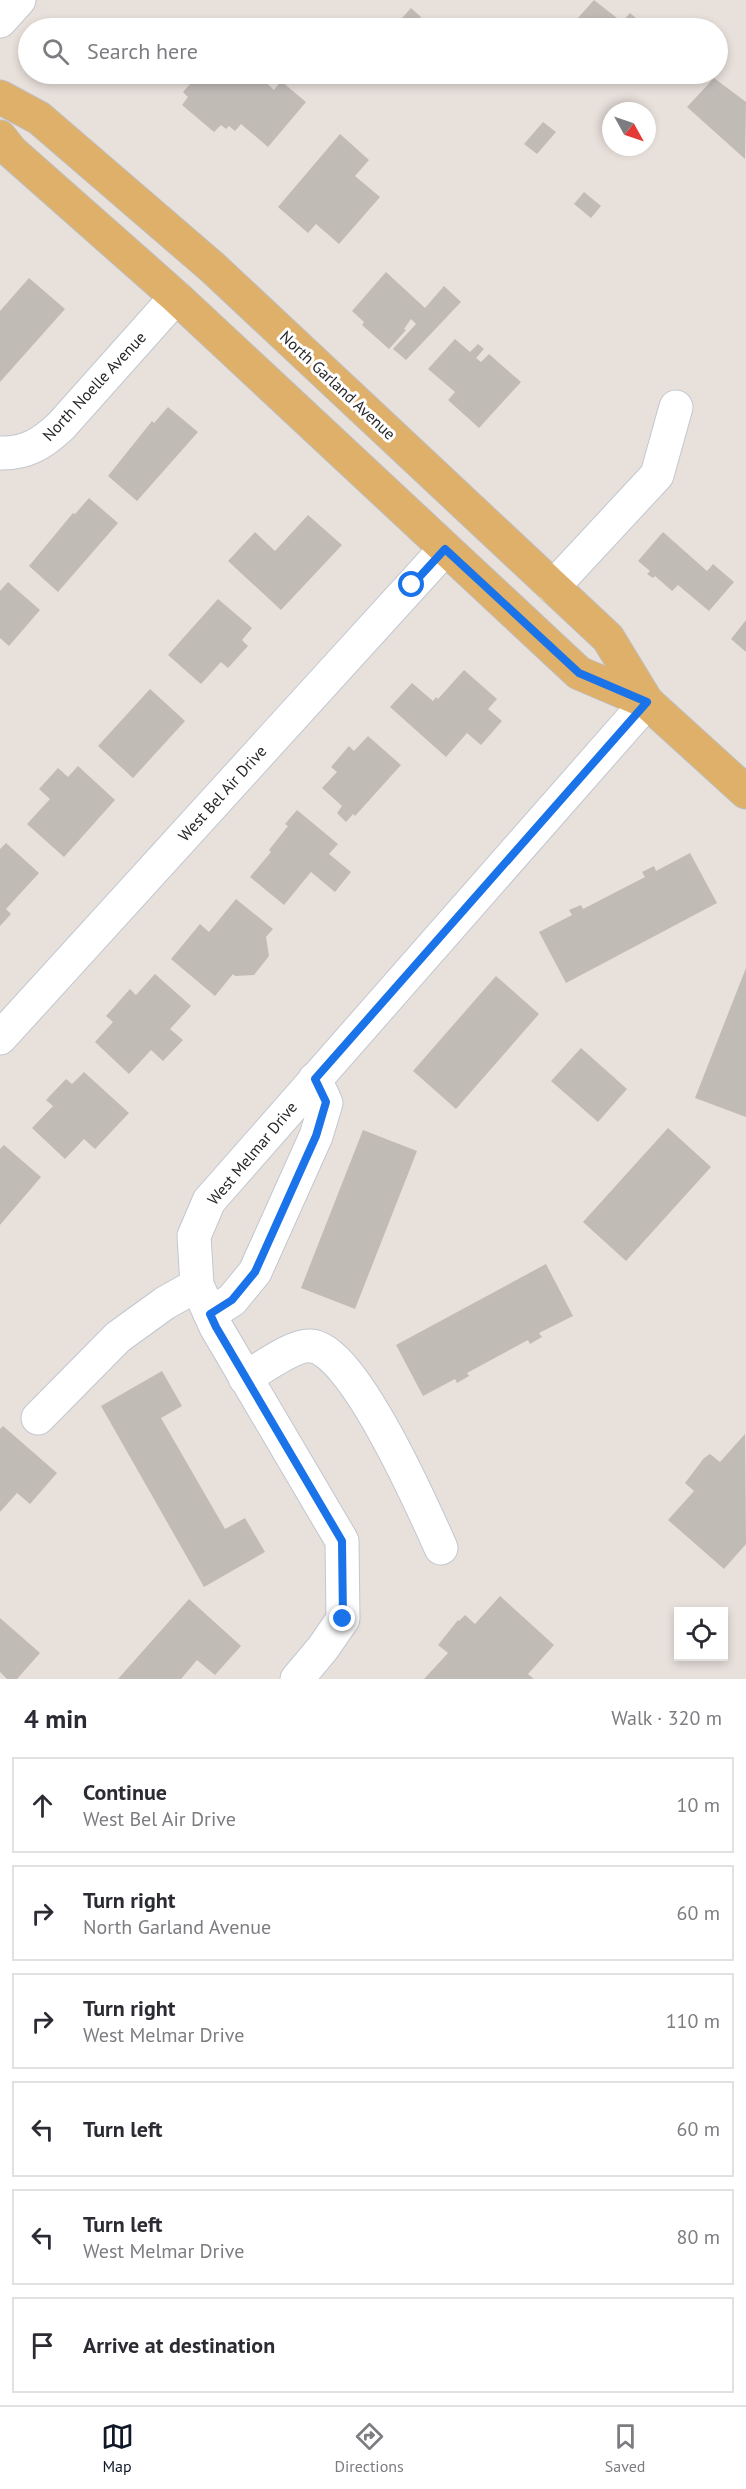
<!DOCTYPE html>
<html lang="en">
<head>
<meta charset="utf-8">
<style>
	body { margin:0; font-family:"PT Sans",sans-serif; background:#f2f2f3; color:#2b2b33 }
	.controls { position:absolute; right:18px; bottom:18px; display:grid; overflow:hidden; border-radius:0px; box-shadow:0 3px 9px #0003 }
	.controls button { width:54px; height:54px; display:grid; place-items:center; padding:0; border:0; border-bottom:2px solid #e1e1e2; background:#fff; color:#2b2b33; font:30px sans-serif }
	.compass { position:absolute; left:602px; top:102px; width:54px; height:54px; border-radius:50%; background:#fff; box-shadow:0 3px 9px #0003; rotate:130deg }
	.stop { position:absolute; width:18px; height:18px; margin:-14px; border:4px solid #1a73e8; border-radius:50%; background:#fff }
	.stop.end { background:#1a73e8; border-color:#fff; box-shadow:0 2px 6px #0008 }
	.list { margin:0; padding:0; list-style:none }
	h2 { display:flex; justify-content:space-between; align-items:center; height:78px; margin:0; padding:0 24px; font-size:26px }
	h2 small { font-size:20px; font-weight:400; color:#7c7c81 }
	.list li { display:grid; grid-template-columns:39px 1fr auto; gap:18px; align-items:center; box-sizing:border-box; height:96px; margin:0 12px 12px; padding:0 12px; border:2px solid #e1e1e2; border-radius:0px }
	.list b { display:block; font-size:22px; white-space:nowrap }
	.list p { margin:0; font-size:20px; white-space:nowrap; color:#7c7c81 }
	.list em { font-size:20px; font-style:normal; color:#7c7c81 }
	.icon { flex:none; width:33px; height:33px; fill:none; stroke:currentColor; stroke-width:2; stroke-linecap:round; stroke-linejoin:round }
	.map { position:relative; flex:none; width:746px; height:1679px; overflow:hidden }
	.search { position:absolute; background:#fff; box-shadow:0 3px 9px #0003; left:18px; right:18px; top:18px; height:66px; display:flex; align-items:center; gap:15px; box-sizing:border-box; padding:0 21px; border-radius:33px; color:#7c7c81; font-size:22px }
	.sheet { height:726px; background:#fff }
	nav { display:flex; justify-content:space-around; align-items:center; box-sizing:border-box; height:84px; border-top:2px solid #e1e1e2; background:#fff; font-size:16px; color:#7c7c81 }
	nav a { display:grid; justify-items:center; gap:3px }
	nav .on { color:#111827 }
	.map>svg:first-child { display:block }
	.building { fill:#c1bbb6 }
	.lines { fill:none; stroke-linecap:round; stroke-linejoin:round }
	.minor-casing { stroke:#c2c7d0; stroke-width:35 }
	.major-casing { stroke:#bebebe; stroke-width:35 }
	.minor { stroke:#fff; stroke-width:33 }
	.major { stroke:#dfb069; stroke-width:33 }
	.route { stroke:#1a73e8; stroke-width:8 }
	.labels { text-anchor:middle; dominant-baseline:central; stroke-width:6; stroke-linejoin:round; paint-order:stroke }
	.street-label { font-size:16px; fill:#272727; stroke:#fff }
</style>
</head>
<body>
<div class="map">
<svg width="746" height="1679" viewBox="0 0 746 1679">
	<rect width="100%" height="100%" fill="#e8e0db"/>
	<g class="building">
		<path d="M 594,0 L 622,22 L 630,13 L 644,25 L 649,20 L 658,28 L 569,28 Z"/>
		<path d="M 411,8 L 421,17 L 412,28 L 393,28 Z"/>
		<path d="M 199,74 L 264,74 L 261,78 L 274,90 L 281,81 L 306,102 L 268,147 L 241,124 L 235,131 L 229,126 L 226,129 L 221,125 L 214,132 L 182,105 L 188,97 L 183,92 Z"/>
		<path d="M 714,78 L 746,102 L 745,159 L 687,107 Z"/>
		<path d="M 543,122 L 556,132 L 537,154 L 524,144 Z"/>
		<path d="M 340,134 L 369,160 L 355,176 L 380,197 L 339,244 L 316,224 L 308,233 L 278,207 Z"/>
		<path d="M 584,192 L 601,206 L 591,218 L 574,204 Z"/>
		<path d="M 386,272 L 425,308 L 444,286 L 461,302 L 406,360 L 393,349 L 416,324 L 411,319 L 404,329 L 406,330 L 389,349 L 362,325 L 364,322 L 352,311 Z"/>
		<path d="M 29,278 L 65,309 L 0,382 L 0,311 Z"/>
		<path d="M 455,339 L 470,352 L 478,344 L 484,349 L 476,358 L 481,362 L 489,354 L 521,382 L 479,428 L 448,400 L 455,392 L 428,369 Z"/>
		<path d="M 168,407 L 198,432 L 137,501 L 108,476 L 152,421 L 154,423 Z"/>
		<path d="M 89,498 L 118,523 L 58,592 L 29,566 L 73,513 L 75,514 Z"/>
		<path d="M 308,515 L 342,545 L 281,610 L 228,561 L 255,532 L 275,551 Z"/>
		<path d="M 663,532 L 707,571 L 713,564 L 734,582 L 709,611 L 678,585 L 672,591 L 655,576 L 653,578 L 647,574 L 650,571 L 638,561 Z"/>
		<path d="M 8,582 L 40,610 L 9,646 L 0,638 L 0,591 Z"/>
		<path d="M 218,599 L 252,628 L 242,640 L 248,646 L 228,668 L 221,662 L 201,684 L 168,655 Z"/>
		<path d="M 746,620 L 746,652 L 731,639 Z"/>
		<path d="M 464,670 L 497,699 L 488,709 L 502,721 L 481,745 L 467,733 L 446,757 L 390,707 L 412,683 L 433,701 L 436,697 L 438,699 Z"/>
		<path d="M 150,689 L 185,721 L 133,778 L 98,746 Z"/>
		<path d="M 368,736 L 401,765 L 355,816 L 353,814 L 346,822 L 337,813 L 342,806 L 322,788 L 337,772 L 331,767 L 349,746 L 354,751 Z"/>
		<path d="M 78,766 L 115,800 L 64,857 L 27,824 L 50,799 L 39,789 L 58,768 L 68,777 Z"/>
		<path d="M 297,810 L 338,844 L 329,854 L 351,872 L 335,892 L 311,872 L 284,905 L 250,877 L 271,852 L 269,850 L 288,826 L 285,824 Z"/>
		<path d="M 6,843 L 39,873 L 6,909 L 11,914 L 0,926 L 0,849 Z"/>
		<path d="M 690,853 L 717,903 L 566,983 L 539,932 L 572,915 L 569,910 L 581,905 L 583,909 L 645,877 L 642,872 L 654,866 L 656,871 Z"/>
		<path d="M 236,899 L 273,929 L 266,937 L 269,956 L 254,975 L 235,976 L 233,974 L 215,996 L 171,959 L 200,924 L 209,932 Z"/>
		<path d="M 746,968 L 746,1117 L 695,1098 Z"/>
		<path d="M 155,974 L 191,1006 L 170,1029 L 183,1040 L 163,1061 L 151,1050 L 129,1074 L 95,1042 L 113,1022 L 106,1016 L 130,989 L 136,995 Z"/>
		<path d="M 496,976 L 539,1014 L 456,1109 L 413,1071 Z"/>
		<path d="M 581,1048 L 627,1089 L 598,1122 L 551,1081 Z"/>
		<path d="M 84,1072 L 129,1113 L 95,1149 L 84,1139 L 65,1159 L 32,1128 L 53,1106 L 46,1100 L 66,1079 L 72,1084 Z"/>
		<path d="M 668,1128 L 711,1167 L 626,1261 L 583,1222 Z"/>
		<path d="M 363,1130 L 417,1151 L 355,1309 L 301,1288 Z"/>
		<path d="M 4,1145 L 41,1177 L 0,1225 L 0,1149 Z"/>
		<path d="M 546,1264 L 573,1316 L 539,1333 L 542,1337 L 530,1344 L 528,1340 L 467,1373 L 469,1376 L 457,1383 L 455,1379 L 423,1396 L 396,1345 Z"/>
		<path d="M 162,1371 L 182,1406 L 161,1418 L 225,1529 L 245,1518 L 265,1552 L 204,1587 L 101,1406 Z"/>
		<path d="M 3,1426 L 57,1473 L 30,1504 L 17,1493 L 0,1512 L 0,1429 Z"/>
		<path d="M 745,1434 L 746,1544 L 724,1569 L 668,1520 L 694,1491 L 685,1483 L 704,1458 L 710,1454 L 720,1462 Z"/>
		<path d="M 500,1596 L 554,1645 L 528,1674 L 534,1679 L 424,1679 L 448,1653 L 438,1645 L 458,1620 L 459,1621 L 465,1615 L 475,1624 Z"/>
		<path d="M 189,1599 L 241,1646 L 215,1675 L 197,1660 L 181,1679 L 118,1679 Z"/>
		<path d="M 0,1618 L 40,1653 L 17,1679 L 7,1679 L 0,1672 Z"/>
	</g>
	<g class="lines">
		<g class="minor-casing">
			<g id="minor">
				<path d="M 0,21 L 19,0"/>
				<path d="M 0,453 C 26,454 43,443 61,426 L 176,297"/>
				<path d="M 553,587 L 657,475 L 676,407"/>
				<path d="M 0,1038 L 445,549"/>
				<path d="M 210,1314 L 232,1300 L 255,1272 L 316,1136 L 326,1103 L 315,1079"/>
				<path d="M 245,1378 C 261,1369 294,1344 311,1346 C 353,1348 424,1510 441,1548"/>
				<path d="M 38,1418 L 118,1337 L 165,1303 L 197,1285"/>
				<path d="M 297,1679 L 323,1648 L 343,1619 L 342,1541 L 216,1327 L 197,1285 L 194,1236 L 209,1201 L 647,702"/>
			</g>
		</g>
		<g class="major-casing">
			<g id="major">
				<path d="M 0,97 L 39,118 L 212,267 L 608,638 L 647,702 L 746,792"/>
				<path d="M 0,137 L 11,151 L 176,297 L 579,673 L 647,702"/>
			</g>
		</g>
		<use href="#minor" class="minor"/>
		<use href="#major" class="major"/>
	</g>
	<g class="lines">
		<path class="route" d="M 343,1619 L 342,1541 L 216,1327 L 210,1314 L 232,1300 L 255,1272 L 316,1136 L 326,1102 L 315,1079 L 647,702 L 579,673 L 445,549 L 412,585"/>
	</g>
	<g class="labels">
		<g class="street-label">
			<text transform="translate(338 385) rotate(43)">North Garland Avenue</text>
			<text transform="translate(94 386) rotate(-47)">North Noelle Avenue</text>
			<text transform="translate(222 793) rotate(-48)">West Bel Air Drive</text>
			<text transform="translate(252 1153) rotate(-50)">West Melmar Drive</text>
		</g>
	</g>
</svg>
<div class="controls">
<button><svg class="icon" aria-label="locate" viewBox="0 0 24 24"><circle cx="12" cy="12" r="6"/><path d="M12 2v4M12 18v4M2 12h4M18 12h4"/></svg></button>
</div>
<svg class="compass" viewBox="-18 -18 36 36"><path d="M0-13l5 13h-10z" fill="#e53935"/><path d="M0 13l5-13h-10z" fill="#7c7c81"/></svg>
<div class="stop" style="left:412px;top:585px"></div>
<div class="stop end" style="left:343px;top:1619px"></div>
<div class="search"><svg class="icon" aria-label="search" viewBox="0 0 24 24"><circle cx="10" cy="10" r="6"/><path d="M15 15l6 6"/></svg>Search here</div>
</div>
<section class="sheet">
<h2>4 min<small>Walk · 320 m</small></h2>
<ul class="list">
<li><svg class="icon" aria-label="ahead" viewBox="0 0 24 24"><path d="M12 20V5M6 11l6-6 6 6"/></svg><div><b>Continue</b><p>West Bel Air Drive</p></div><em>10 m</em></li>
<li><svg class="icon" aria-label="right" viewBox="0 0 24 24"><path d="M7 20v-9h11M14 6l5 5-5 5"/></svg><div><b>Turn right</b><p>North Garland Avenue</p></div><em>60 m</em></li>
<li><svg class="icon" aria-label="right" viewBox="0 0 24 24"><path d="M7 20v-9h11M14 6l5 5-5 5"/></svg><div><b>Turn right</b><p>West Melmar Drive</p></div><em>110 m</em></li>
<li><svg class="icon" aria-label="left" viewBox="0 0 24 24"><path d="M17 20v-9H6M10 6l-5 5 5 5"/></svg><div><b>Turn left</b></div><em>60 m</em></li>
<li><svg class="icon" aria-label="left" viewBox="0 0 24 24"><path d="M17 20v-9H6M10 6l-5 5 5 5"/></svg><div><b>Turn left</b><p>West Melmar Drive</p></div><em>80 m</em></li>
<li><svg class="icon" aria-label="arrive" viewBox="0 0 24 24"><path d="M6 21V4h12l-3 4 3 4H6"/></svg><div><b>Arrive at destination</b></div></li>
</ul>
</section>
<nav>
<a class="on"><svg class="icon" aria-label="map" viewBox="0 0 24 24"><path d="M3 6l6-2 6 2 6-2v14l-6 2-6-2-6 2zM9 4v14M15 6v14"/></svg>Map</a>
<a><svg class="icon" aria-label="directions" viewBox="0 0 24 24"><path d="M12 3l9 9-9 9-9-9zM9 14v-3h6M13 9l2 2-2 2"/></svg>Directions</a>
<a><svg class="icon" aria-label="saved" viewBox="0 0 24 24"><path d="M7 4h10v16l-5-4-5 4z"/></svg>Saved</a>
</nav>
</body>
</html>
